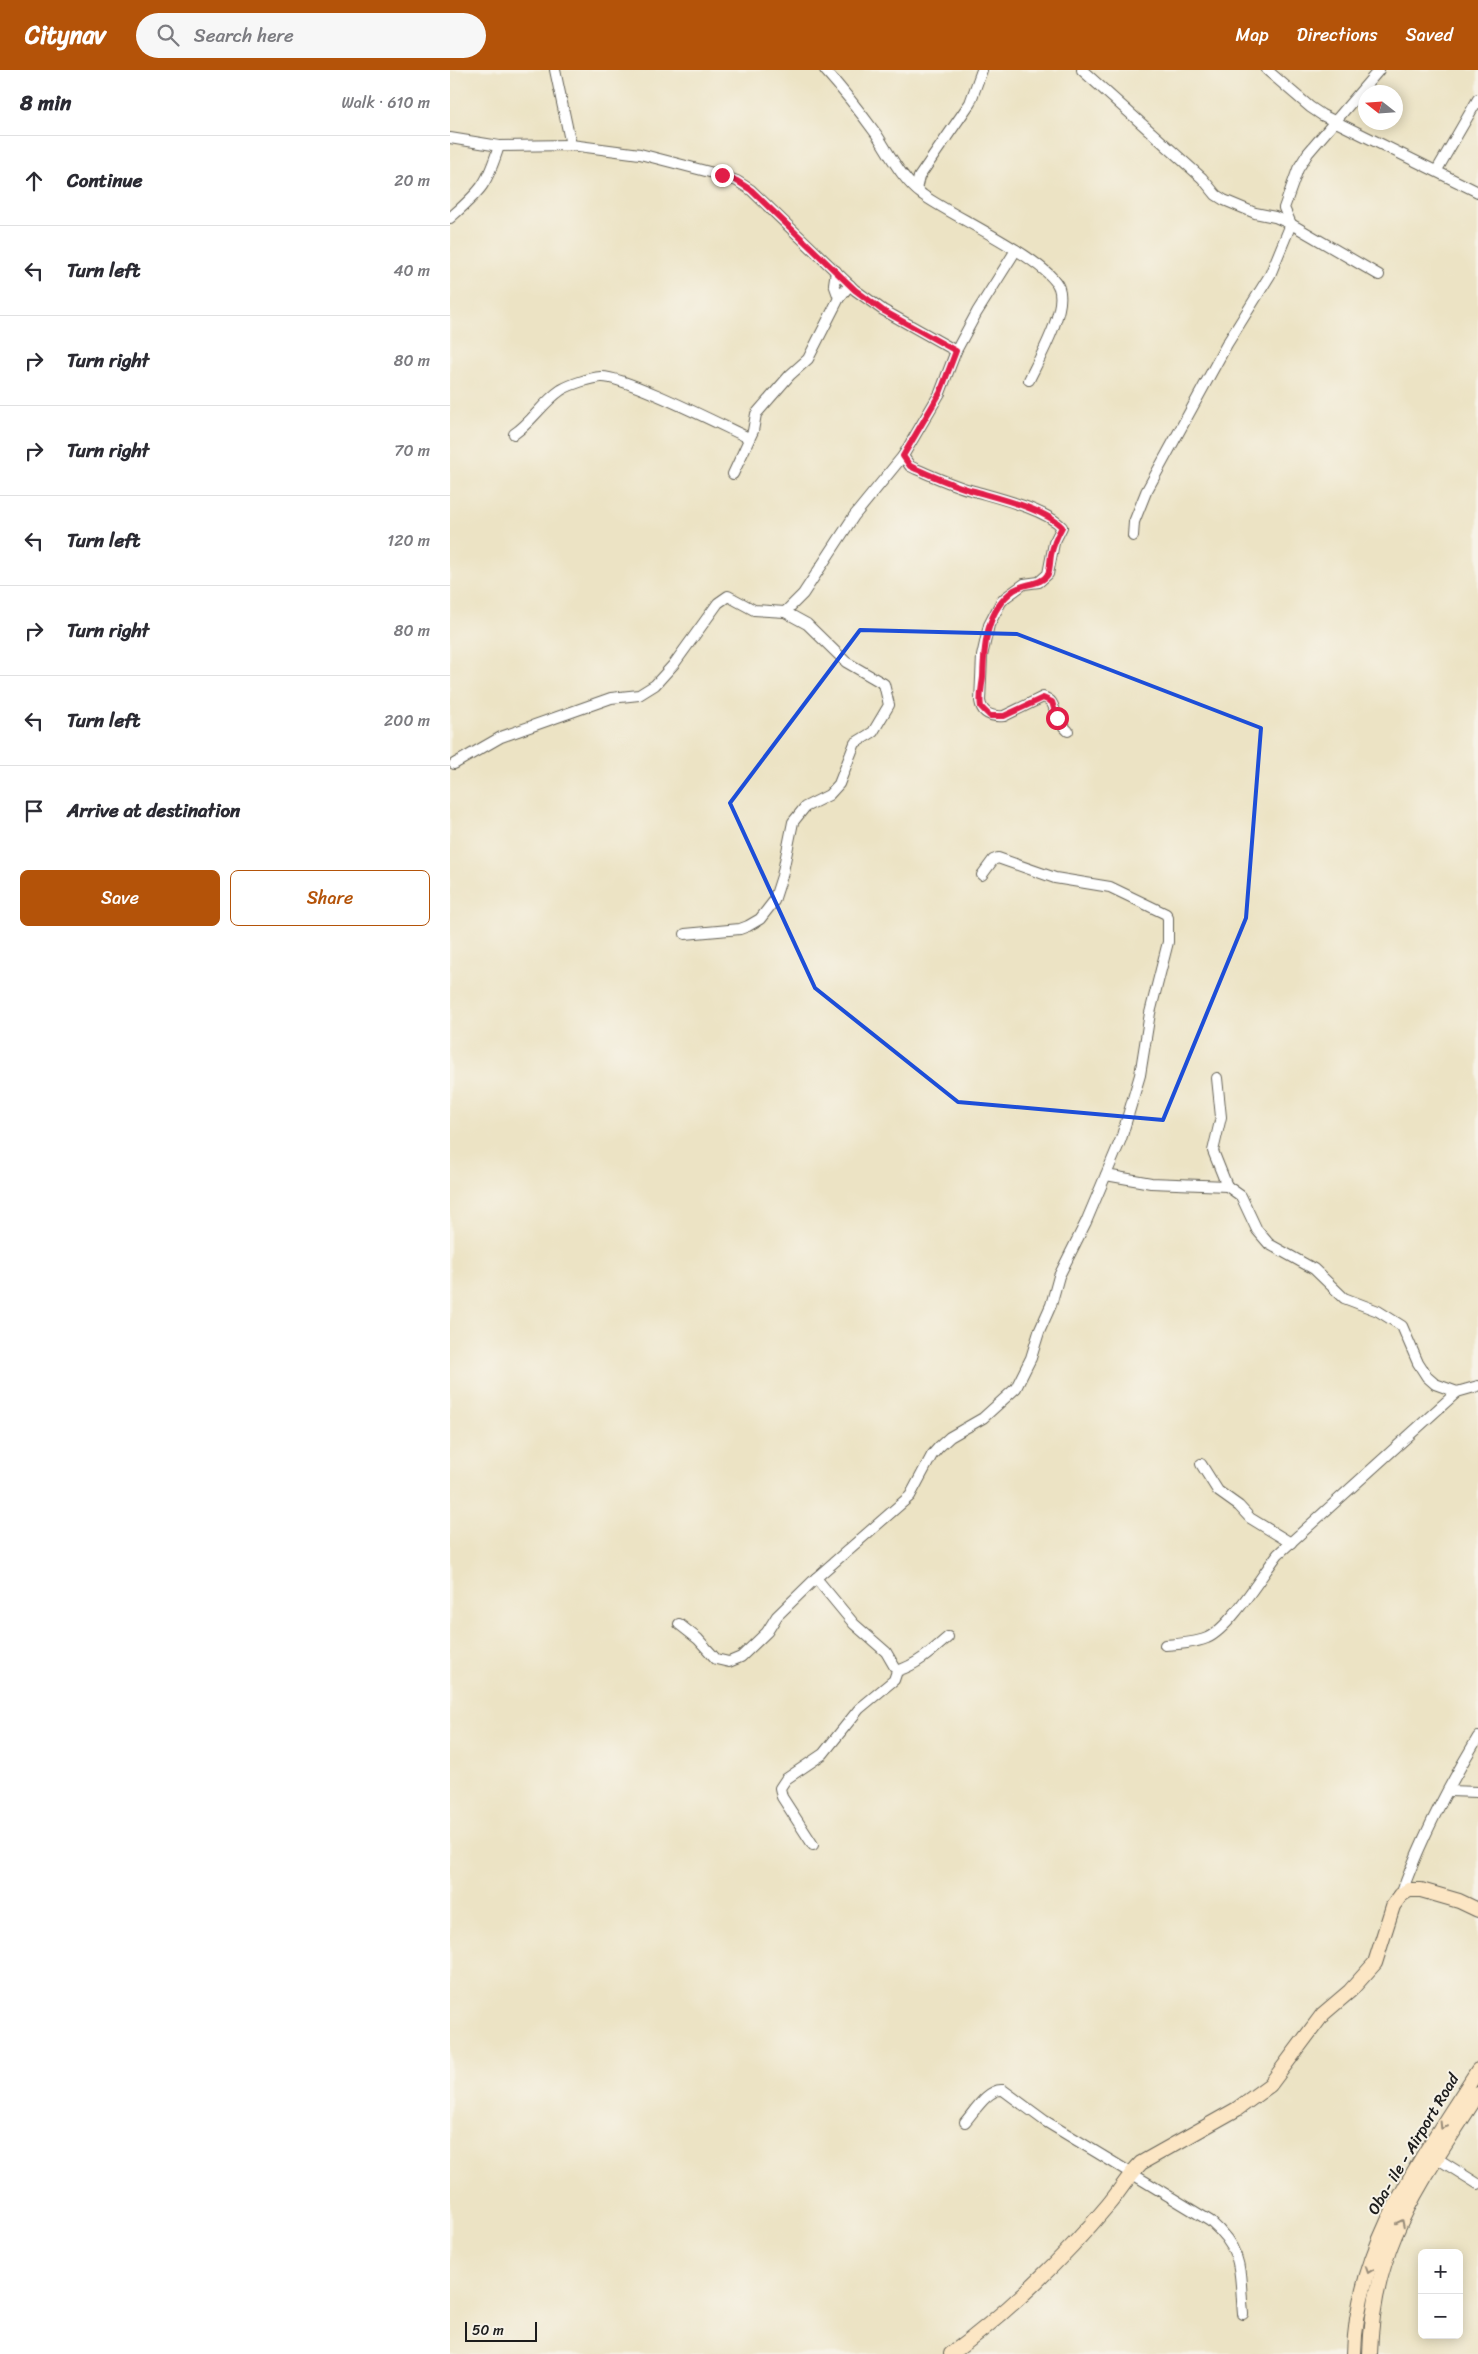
<!DOCTYPE html>
<html lang="en">
<head>
<meta charset="utf-8">
<style>
	body { margin:0; font-family:Sriracha,sans-serif; background:#f7f7f7; color:#2b2b33 }
	.controls { position:absolute; right:15px; bottom:15px; display:grid; overflow:hidden; border-radius:8px; box-shadow:0 2px 12px #0003 }
	.controls button { width:45px; height:45px; display:grid; place-items:center; padding:0; border:0; border-bottom:1px solid #e1e1e2; background:#fff; color:#2b2b33; font:25px sans-serif }
	.compass { position:absolute; left:908px; top:15px; width:45px; height:45px; border-radius:50%; background:#fff; box-shadow:0 2px 12px #0003; rotate:287deg }
	.scale { position:absolute; left:15px; bottom:12px; width:72px; box-sizing:border-box; padding-left:5px; border:2px solid #1c1c1c; border-top:0; font-size:14px; line-height:18px; white-space:nowrap; color:#1c1c1c; -webkit-text-stroke:4px #f7f3e8; paint-order:stroke }
	.stop { position:absolute; width:15px; height:15px; margin:-11px; border:4px solid #e11d48; border-radius:50%; background:#fff }
	.stop.end { background:#e11d48; border-color:#fff; box-shadow:0 1px 5px #0008 }
	.list { margin:0; padding:0; list-style:none }
	h2 { display:flex; justify-content:space-between; align-items:center; height:65px; margin:0; padding:0 20px; font-size:21px }
	h2 small { font-size:16px; font-weight:400; color:#7c7c81 }
	.list li { display:grid; grid-template-columns:32px 1fr auto; gap:15px; align-items:center; box-sizing:border-box; height:90px; padding:0 20px; border-top:1px solid #e1e1e2 }
	.list b { display:block; font-size:19px; white-space:nowrap }
	.list em { font-size:16px; font-style:normal; color:#7c7c81 }
	.actions { display:flex; gap:10px; padding:15px 20px }
	.actions a { flex:1; padding:11px 0; border:1px solid #b45309; border-radius:8px; text-align:center; font-size:18px; color:#b45309 }
	.actions .main { background:#b45309; color:#fff }
	.icon { flex:none; width:28px; height:28px; fill:none; stroke:currentColor; stroke-width:2; stroke-linecap:round; stroke-linejoin:round }
	.map { position:relative; flex:none; width:1028px; height:2284px; overflow:hidden }
	header { display:flex; align-items:center; gap:30px; box-sizing:border-box; height:70px; padding:0 25px; background:#b45309; color:#fff }
	header strong { font-size:24px }
	nav { display:flex; gap:28px; margin-inline-start:auto; font-size:18px }
	.search { width:350px; height:45px; background:#f7f7f7; display:flex; align-items:center; gap:12px; box-sizing:border-box; padding:0 18px; border-radius:28px; color:#7c7c81; font-size:19px }
	main { display:flex }
	aside { flex:1; background:#fff }
	.map>svg:first-child { display:block }
	.lines { fill:none; stroke-linecap:round; stroke-linejoin:round }
	.street-casing { stroke:#656257; stroke-width:12 }
	.secondary-casing { stroke:#656257; stroke-width:16 }
	.street { stroke:#fff; stroke-width:10 }
	.secondary { stroke:#fce6c4; stroke-width:14 }
	.oneway { stroke:#978b78 }
	.route { stroke:#e11d48; stroke-width:6 }
	.marked { fill:none; stroke:#1d4ed8; stroke-width:4; stroke-linejoin:round }
	.labels { text-anchor:middle; dominant-baseline:central; stroke-width:4; stroke-linejoin:round; paint-order:stroke }
	.street-label { font-size:16px; fill:#1c1c1c; stroke:#f7f3e8 }
</style>
</head>
<body>
<header>
<strong>Citynav</strong>
<div class="search"><svg class="icon" aria-label="search" viewBox="0 0 24 24"><circle cx="10" cy="10" r="6"/><path d="M15 15l6 6"/></svg>Search here</div>
<nav><a>Map</a><a>Directions</a><a>Saved</a></nav>
</header>
<main>
<aside>
<h2>8 min<small>Walk · 610 m</small></h2>
<ul class="list">
<li><svg class="icon" aria-label="ahead" viewBox="0 0 24 24"><path d="M12 20V5M6 11l6-6 6 6"/></svg><div><b>Continue</b></div><em>20 m</em></li>
<li><svg class="icon" aria-label="left" viewBox="0 0 24 24"><path d="M17 20v-9H6M10 6l-5 5 5 5"/></svg><div><b>Turn left</b></div><em>40 m</em></li>
<li><svg class="icon" aria-label="right" viewBox="0 0 24 24"><path d="M7 20v-9h11M14 6l5 5-5 5"/></svg><div><b>Turn right</b></div><em>80 m</em></li>
<li><svg class="icon" aria-label="right" viewBox="0 0 24 24"><path d="M7 20v-9h11M14 6l5 5-5 5"/></svg><div><b>Turn right</b></div><em>70 m</em></li>
<li><svg class="icon" aria-label="left" viewBox="0 0 24 24"><path d="M17 20v-9H6M10 6l-5 5 5 5"/></svg><div><b>Turn left</b></div><em>120 m</em></li>
<li><svg class="icon" aria-label="right" viewBox="0 0 24 24"><path d="M7 20v-9h11M14 6l5 5-5 5"/></svg><div><b>Turn right</b></div><em>80 m</em></li>
<li><svg class="icon" aria-label="left" viewBox="0 0 24 24"><path d="M17 20v-9H6M10 6l-5 5 5 5"/></svg><div><b>Turn left</b></div><em>200 m</em></li>
<li><svg class="icon" aria-label="arrive" viewBox="0 0 24 24"><path d="M6 21V4h12l-3 4 3 4H6"/></svg><div><b>Arrive at destination</b></div></li>
</ul>
<div class="actions"><a class="main">Save</a><a>Share</a></div>
</aside>
<div class="map">
<svg width="1028" height="2284" viewBox="0 0 1028 2284">
	<rect width="100%" height="100%" fill="#f7f3e8"/>
	<filter id="ink" filterUnits="userSpaceOnUse"><feTurbulence type="fractalNoise" baseFrequency=".02" numOctaves="2"/><feDisplacementMap in="SourceGraphic" scale="10" xChannelSelector="R" yChannelSelector="G"/><feConvolveMatrix kernelMatrix="1 2 1 2 8 2 1 2 1" color-interpolation-filters="sRGB"/></filter>
	<filter id="wash" filterUnits="userSpaceOnUse"><feTurbulence type="fractalNoise" baseFrequency=".0096" numOctaves="4" result="noise"/><feDisplacementMap in="SourceGraphic" scale="20" xChannelSelector="R" yChannelSelector="G"/><feGaussianBlur stdDeviation="1.12" result="paint"/><feColorMatrix in="noise" values="0 0 0 0 0 0 0 0 0 0 0 0 0 0 0 0 0 1.4 0 .05"/><feComposite in="paint" operator="in"/></filter>
	<g filter="url(#wash)">
		<rect width="100%" height="100%" fill="#ece3c4"/>
	</g>
	<g filter="url(#ink)">
		<g class="lines">
			<g class="street-casing">
				<g id="street">
					<path d="M 105,0 L 121,75"/>
					<path d="M 375,0 C 393,20 411,43 427,65 C 440,85 453,111 473,125 C 500,145 600,191 609,218 C 617,240 589,289 579,310"/>
					<path d="M 632,0 L 752,108 L 766,125 L 774,130 L 805,143 L 825,147 L 841,154 L 929,205"/>
					<path d="M 817,0 L 860,37 L 872,45 L 1028,122"/>
					<path d="M 0,68 L 49,76 L 121,75 L 190,84 L 271,105 L 287,111 L 301,120 L 405,220 L 433,240 L 506,281"/>
					<path d="M 987,100 L 1028,29"/>
					<path d="M 466,119 L 469,107 L 520,33 L 532,0"/>
					<path d="M 0,148 C 31,120 36,117 49,76"/>
					<path d="M 386,201 L 384,214 L 389,228"/>
					<path d="M 64,364 C 82,352 93,332 111,320 C 121,314 140,308 151,307 C 173,305 273,356 299,368"/>
					<path d="M 453,386 L 460,396 L 466,399 C 485,407 504,416 524,421 C 548,428 595,439 612,457 L 604,473 L 598,504 L 589,512 L 574,514 L 556,527 L 551,532 L 539,555 L 532,586 L 530,631 C 532,644 542,647 554,646 L 593,627 C 605,631 603,638 607,647 C 609,652 614,657 618,661"/>
					<path d="M 283,404 L 303,361 L 306,344 L 340,305 L 358,289 L 389,228 L 400,215"/>
					<path d="M 683,466 L 684,452 L 696,422 L 777,274 L 820,205 L 841,154 L 834,138 L 848,99 L 858,83 L 929,0"/>
					<path d="M 4,694 L 51,667 L 161,628 L 189,625 L 205,615 L 224,594 L 268,533 L 278,526 L 304,540 L 335,542 L 353,524 L 404,446 L 453,386 L 490,323 L 506,281 L 527,242 L 566,180"/>
					<path d="M 235,864 L 290,859 L 298,856 L 310,849 L 324,831 L 332,806 L 343,752 L 355,737 L 379,725 L 389,714 L 405,673 L 423,662 L 439,635 L 434,614 L 396,592 L 357,554 L 335,542"/>
					<path d="M 767,1008 L 771,1047 L 763,1081 L 777,1116"/>
					<path d="M 656,1105 L 701,1113 L 777,1116 L 791,1126 L 807,1160 L 819,1174 L 864,1199 L 894,1228 L 928,1241 L 952,1256 L 968,1293 L 977,1307 L 985,1314 L 1007,1322 L 1028,1316"/>
					<path d="M 751,1394 L 768,1421 L 789,1436 L 800,1448 L 841,1473"/>
					<path d="M 229,1554 L 248,1569 L 266,1589 L 279,1592 L 291,1587 L 317,1562 L 327,1546 L 366,1508 L 460,1426 L 482,1385 L 489,1377 L 500,1367 L 533,1348 L 566,1318 L 581,1288 L 589,1262 L 601,1235 L 609,1206 L 636,1152 L 671,1069 L 690,1005 L 700,943 L 718,872 L 718,848 L 716,844 L 660,817 L 605,808 L 548,788 L 543,790 L 532,805"/>
					<path d="M 715,1575 C 730,1574 744,1573 757,1568 C 780,1558 812,1505 828,1484 L 1007,1322"/>
					<path d="M 447,1601 C 467,1595 482,1581 498,1567"/>
					<path d="M 999,1721 L 1028,1722"/>
					<path d="M 363,1775 L 332,1727 L 330,1718 L 336,1709 L 373,1684 L 409,1639 L 444,1610 L 447,1601 L 436,1582 L 404,1554 L 366,1508"/>
					<path d="M 951,1825 C 970,1770 998,1717 1028,1667"/>
					<path d="M 515,2052 C 524,2042 538,2018 553,2020 L 595,2051 L 760,2151 C 795,2182 789,2201 793,2244"/>
					<path d="M 988,2089 L 1028,2114"/>
				</g>
			</g>
			<g class="secondary-casing">
				<g id="secondary">
					<path d="M 501,2284 C 556,2244 614,2188 658,2135 C 670,2121 678,2106 691,2093 L 787,2039 L 820,2015 L 873,1944 L 900,1921 L 925,1893 L 943,1836 L 951,1825 L 959,1820 L 971,1820 L 1009,1831 L 1028,1840"/>
					<path d="M 904,2284 C 906,2176 973,2087 1028,2000"/>
					<path d="M 920,2284 C 921,2243 929,2203 945,2165 C 966,2115 999,2070 1028,2024"/>
				</g>
			</g>
			<use href="#street" class="street"/>
			<use href="#secondary" class="secondary"/>
		</g>
		<defs><path id="oneway-chevron" d="M-2-3.5L2.5 0L-2 3.5" fill="none" stroke-width="1.6" stroke-linecap="round" stroke-linejoin="round" transform="scale(1.25)"/></defs>
		<g class="oneway">
			<use href="#oneway-chevron" transform="translate(993 2056) rotate(122)"/>
			<use href="#oneway-chevron" transform="translate(951 2153) rotate(-63)"/>
			<use href="#oneway-chevron" transform="translate(919 2200) rotate(109)"/>
		</g>
	</g>
	<g class="lines" filter="url(#ink)">
		<path class="route" d="M 272,105 L 287,111 L 301,120 L 405,220 L 432,240 L 506,281 L 490,323 L 453,386 L 460,396 L 466,399 C 485,407 504,416 524,421 C 548,428 595,439 612,457 C 607,466 603,475 601,485 C 600,491 600,499 598,504 C 592,515 574,513 564,520 C 536,540 534,576 533,607 C 532,617 529,626 531,637 L 540,646 L 554,646 L 593,628 L 602,632 L 607,648"/>
	</g>
	<path class="marked" d="M 410,560 L 567,564 L 811,658 L 796,848 L 713,1050 L 508,1032 L 365,918 L 280,733 Z"/>
	<g class="labels">
		<g class="street-label">
			<text transform="translate(963 2074) rotate(-59)">Oba- ile - Airport Road</text>
		</g>
	</g>
</svg>
<div class="controls">
<button>+</button>
<button>−</button>
</div>
<svg class="compass" viewBox="-18 -18 36 36"><path d="M0-13l5 13h-10z" fill="#e53935"/><path d="M0 13l5-13h-10z" fill="#7c7c81"/></svg>
<div class="scale">50 m</div>
<div class="stop" style="left:607px;top:648px"></div>
<div class="stop end" style="left:272px;top:105px"></div>
</div>
</main>
</body>
</html>
